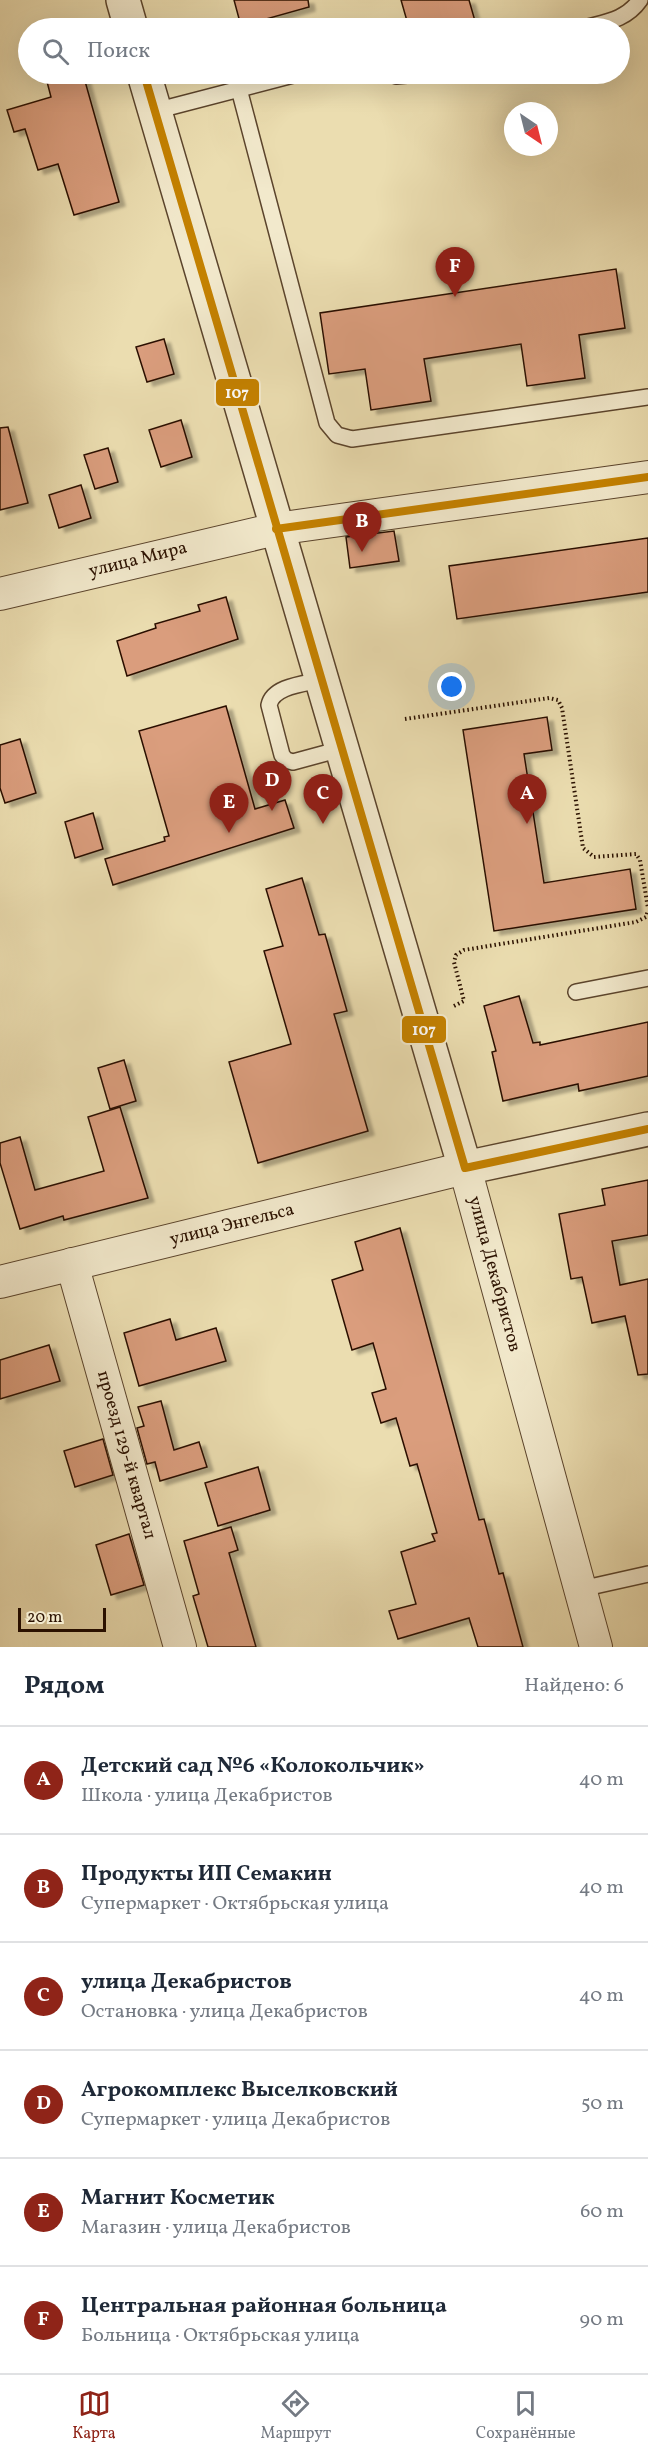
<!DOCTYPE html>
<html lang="ru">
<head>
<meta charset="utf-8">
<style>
	body { margin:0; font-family:Vollkorn,serif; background:#f2f2f3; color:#1f2937 }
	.compass { position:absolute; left:504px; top:102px; width:54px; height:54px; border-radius:50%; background:#fff; box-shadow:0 6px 24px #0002; rotate:145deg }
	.scale { position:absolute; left:18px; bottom:15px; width:88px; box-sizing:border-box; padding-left:6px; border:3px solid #2b1100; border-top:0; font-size:16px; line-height:21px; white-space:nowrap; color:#2b1100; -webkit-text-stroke:4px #f2e9cc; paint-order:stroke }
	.you { position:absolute; left:452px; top:687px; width:21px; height:21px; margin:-15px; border:4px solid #fff; border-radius:50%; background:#1a73e8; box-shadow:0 0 0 9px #1a73e833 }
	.badge { display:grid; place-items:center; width:39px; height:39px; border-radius:50%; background:#8f2418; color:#fff; font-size:20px; font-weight:700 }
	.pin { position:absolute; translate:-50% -50px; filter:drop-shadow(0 2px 3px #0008) }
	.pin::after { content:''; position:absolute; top:32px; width:21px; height:18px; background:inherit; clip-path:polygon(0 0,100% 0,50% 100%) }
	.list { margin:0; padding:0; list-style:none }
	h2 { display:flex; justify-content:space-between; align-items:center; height:78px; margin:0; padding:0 24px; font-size:26px }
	h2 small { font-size:20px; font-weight:400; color:#747a83 }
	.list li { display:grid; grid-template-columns:39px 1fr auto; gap:18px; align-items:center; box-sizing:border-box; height:108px; padding:0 24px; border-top:2px solid #e0e1e3 }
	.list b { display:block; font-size:22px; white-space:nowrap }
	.list p { margin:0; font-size:20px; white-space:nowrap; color:#747a83 }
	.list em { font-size:20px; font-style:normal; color:#747a83 }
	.icon { flex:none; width:33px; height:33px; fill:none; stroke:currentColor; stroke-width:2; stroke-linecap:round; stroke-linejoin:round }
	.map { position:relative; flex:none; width:648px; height:1647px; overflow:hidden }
	.search { position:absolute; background:#fff; box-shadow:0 6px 24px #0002; left:18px; right:18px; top:18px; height:66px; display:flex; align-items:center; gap:15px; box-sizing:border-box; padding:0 21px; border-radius:33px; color:#747a83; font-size:22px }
	.sheet { height:726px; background:#fff }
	nav { display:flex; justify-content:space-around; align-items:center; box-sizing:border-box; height:84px; border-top:2px solid #e0e1e3; background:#fff; font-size:16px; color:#747a83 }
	nav a { display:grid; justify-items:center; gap:3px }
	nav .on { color:#8f2418 }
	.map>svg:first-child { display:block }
	.building { fill:#da9d7d; stroke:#2b1100; stroke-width:1.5; filter:url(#shadow) }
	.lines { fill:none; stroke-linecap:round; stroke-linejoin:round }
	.service-casing { stroke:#5b442c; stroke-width:18 }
	.minor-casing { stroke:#5b442c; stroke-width:34 }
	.tertiary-casing { stroke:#5b442c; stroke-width:36 }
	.path { stroke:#2b1100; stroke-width:4; stroke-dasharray:1.5 3; stroke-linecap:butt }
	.service { stroke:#f2e9cc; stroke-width:15 }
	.minor { stroke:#f2e9cc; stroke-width:32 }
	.tertiary { stroke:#f2e9cc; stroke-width:33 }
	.bus-1-casing { stroke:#f2e9cc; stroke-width:12 }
	.bus-1 { stroke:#c48100; stroke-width:8 }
	.labels { text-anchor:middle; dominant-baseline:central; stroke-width:4.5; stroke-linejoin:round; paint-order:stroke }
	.street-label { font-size:18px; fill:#2b1100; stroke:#f2e9cc }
	.line-badge { stroke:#f2e9cc; stroke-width:2 }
	.badge-label { font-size:16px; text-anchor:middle; font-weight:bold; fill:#fff }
</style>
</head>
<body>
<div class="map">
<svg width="648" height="1647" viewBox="0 0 648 1647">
	<defs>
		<filter id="shadow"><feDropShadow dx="6" dy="4" stdDeviation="1.5" flood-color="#0004"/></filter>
	</defs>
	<rect width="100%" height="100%" fill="#ebddb0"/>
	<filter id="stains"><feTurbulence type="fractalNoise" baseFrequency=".00333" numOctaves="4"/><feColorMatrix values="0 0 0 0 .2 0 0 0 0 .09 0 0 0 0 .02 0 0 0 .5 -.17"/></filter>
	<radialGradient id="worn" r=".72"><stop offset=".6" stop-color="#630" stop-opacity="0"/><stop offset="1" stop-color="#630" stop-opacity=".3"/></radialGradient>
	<g class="building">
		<path d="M 234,0 L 308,0 L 309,7 L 241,26 Z"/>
		<path d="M 401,0 L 469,0 L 477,28 L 409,28 Z"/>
		<path d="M 45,74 L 83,74 L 119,202 L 74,215 L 58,164 L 38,170 L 25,129 L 14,132 L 7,110 L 51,97 Z"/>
		<path d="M 616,269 L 625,328 L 579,335 L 585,378 L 527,386 L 521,344 L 424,359 L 431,401 L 371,410 L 365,369 L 329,374 L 320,313 Z"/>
		<path d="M 164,339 L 174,374 L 147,382 L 136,347 Z"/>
		<path d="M 181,420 L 192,457 L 161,467 L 149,430 Z"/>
		<path d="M 8,427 L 28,503 L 0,510 L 0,428 Z"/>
		<path d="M 108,448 L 118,482 L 95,489 L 84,455 Z"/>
		<path d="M 81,485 L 91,518 L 59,528 L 49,495 Z"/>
		<path d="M 394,531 L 399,561 L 350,568 L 346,537 Z"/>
		<path d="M 648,538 L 648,592 L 457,619 L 449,566 Z"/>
		<path d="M 226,597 L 238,639 L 127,676 L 117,641 L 156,628 L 155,624 L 200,611 L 198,605 Z"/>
		<path d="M 226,706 L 255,809 L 285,800 L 294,828 L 113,885 L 105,859 L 165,841 L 164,837 L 169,836 L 139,731 Z"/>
		<path d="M 547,717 L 552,750 L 524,754 L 544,883 L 630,869 L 636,909 L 494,931 L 463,730 Z"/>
		<path d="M 20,739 L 36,793 L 5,803 L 0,788 L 0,745 Z"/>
		<path d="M 93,813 L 103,849 L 75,858 L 65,822 Z"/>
		<path d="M 302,878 L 319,935 L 325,934 L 347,1011 L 334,1014 L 368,1131 L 258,1163 L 229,1062 L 291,1044 L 264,951 L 283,946 L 266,889 Z"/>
		<path d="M 519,996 L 533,1043 L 540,1042 L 540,1045 L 648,1022 L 648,1076 L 579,1091 L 578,1084 L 503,1101 L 492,1052 L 496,1051 L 484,1006 Z"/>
		<path d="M 124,1060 L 136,1101 L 110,1109 L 98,1068 Z"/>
		<path d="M 120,1107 L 148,1198 L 64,1220 L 63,1216 L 20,1229 L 0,1163 L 0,1143 L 20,1137 L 35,1190 L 104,1171 L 88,1117 Z"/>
		<path d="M 648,1180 L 648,1235 L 612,1241 L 620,1285 L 648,1279 L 648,1374 L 638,1375 L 625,1316 L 592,1323 L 582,1277 L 571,1279 L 559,1214 L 605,1205 L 602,1189 Z"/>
		<path d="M 400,1228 L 479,1520 L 484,1519 L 499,1574 L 503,1573 L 523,1647 L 478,1647 L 469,1618 L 398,1639 L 389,1611 L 416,1604 L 401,1552 L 435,1541 L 432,1534 L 437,1533 L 417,1464 L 410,1466 L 396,1418 L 381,1423 L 372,1393 L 386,1389 L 373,1343 L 352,1350 L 332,1280 L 363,1270 L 355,1242 Z"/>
		<path d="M 170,1319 L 176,1340 L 216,1328 L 226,1361 L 139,1386 L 124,1333 Z"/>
		<path d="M 49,1345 L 60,1381 L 0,1399 L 0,1360 Z"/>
		<path d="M 161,1401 L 174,1450 L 199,1442 L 207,1467 L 160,1481 L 155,1462 L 147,1464 L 137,1428 L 144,1426 L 138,1407 Z"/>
		<path d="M 103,1439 L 113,1475 L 75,1487 L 64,1451 Z"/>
		<path d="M 258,1467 L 270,1510 L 218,1526 L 205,1483 Z"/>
		<path d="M 231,1527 L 238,1550 L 229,1553 L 256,1647 L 208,1647 L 193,1596 L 199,1594 L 184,1541 Z"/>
		<path d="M 129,1534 L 144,1585 L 111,1595 L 96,1545 Z"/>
	</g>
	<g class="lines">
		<g class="service-casing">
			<g id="service">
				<path d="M 584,28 C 606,22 626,20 640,0"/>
				<path d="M 391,74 L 396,76 L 418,74"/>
				<path d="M 239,89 L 327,423 L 337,435 L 352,439 L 648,397"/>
				<path d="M 155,111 L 297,74"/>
				<path d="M 321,680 C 304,684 273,686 269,705 L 282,755 L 286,760 L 293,762 L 341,749"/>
				<path d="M 576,992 L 648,978"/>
				<path d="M 581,1589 L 648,1574"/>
			</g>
		</g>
		<g class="minor-casing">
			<g id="minor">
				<path d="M 0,594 L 276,529 L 648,477"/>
				<path d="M 72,1264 L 180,1647"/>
				<path d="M 0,1282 L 465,1168 L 596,1647"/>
			</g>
		</g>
		<g class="tertiary-casing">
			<g id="tertiary">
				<path d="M 123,0 L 131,28"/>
				<path d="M 144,74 L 465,1168 L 648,1129"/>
			</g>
		</g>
		<g class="path">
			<path d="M 405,719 L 549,698 L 558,700 L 562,708 L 583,848 L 594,857 L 636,854 L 640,860 L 648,908"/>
			<path d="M 454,1006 L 464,1001 L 454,962 L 456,955 L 464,950 L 636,922 L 646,917 L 648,910"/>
		</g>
		<use href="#service" class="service"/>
		<use href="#minor" class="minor"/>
		<use href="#tertiary" class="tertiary"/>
		<g class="bus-1-casing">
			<g id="bus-1">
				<path d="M 144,74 L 465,1168 L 648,1129"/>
				<path d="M 276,529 L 648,477"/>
			</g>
		</g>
		<use href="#bus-1" class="bus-1"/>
	</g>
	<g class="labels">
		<g class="street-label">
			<text transform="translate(138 560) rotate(-14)">улица Мира</text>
			<text transform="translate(232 1225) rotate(-14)">улица Энгельса</text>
			<text transform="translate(494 1274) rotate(75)">улица Декабристов</text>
			<text transform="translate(126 1455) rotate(74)">проезд 129-й квартал</text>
		</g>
	</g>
	<g class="line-badge">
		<rect x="215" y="378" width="45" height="29" rx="6" fill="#c48100"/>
		<rect x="401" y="1015" width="46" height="29" rx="6" fill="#c48100"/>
	</g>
	<g class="badge-label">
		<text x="237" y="398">107</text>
		<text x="424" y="1035">107</text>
	</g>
	<rect width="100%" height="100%" filter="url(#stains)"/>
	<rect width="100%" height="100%" fill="url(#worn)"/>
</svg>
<svg class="compass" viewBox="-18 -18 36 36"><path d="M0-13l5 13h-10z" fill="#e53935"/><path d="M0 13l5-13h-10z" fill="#747a83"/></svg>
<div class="scale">20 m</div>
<div class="you"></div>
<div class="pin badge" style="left:527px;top:824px">A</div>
<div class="pin badge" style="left:362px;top:552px">B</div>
<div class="pin badge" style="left:323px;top:824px">C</div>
<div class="pin badge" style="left:272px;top:811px">D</div>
<div class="pin badge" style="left:229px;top:833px">E</div>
<div class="pin badge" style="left:455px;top:297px">F</div>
<div class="search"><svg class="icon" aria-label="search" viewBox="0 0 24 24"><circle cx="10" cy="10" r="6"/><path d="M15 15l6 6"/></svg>Поиск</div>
</div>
<section class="sheet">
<h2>Рядом<small>Найдено: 6</small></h2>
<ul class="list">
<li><span class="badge">A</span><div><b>Детский сад №6 «Колокольчик»</b><p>Школа · улица Декабристов</p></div><em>40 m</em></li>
<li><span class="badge">B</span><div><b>Продукты ИП Семакин</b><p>Супермаркет · Октябрьская улица</p></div><em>40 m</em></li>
<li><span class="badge">C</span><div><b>улица Декабристов</b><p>Остановка · улица Декабристов</p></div><em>40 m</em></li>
<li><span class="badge">D</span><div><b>Агрокомплекс Выселковский</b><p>Супермаркет · улица Декабристов</p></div><em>50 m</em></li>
<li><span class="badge">E</span><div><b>Магнит Косметик</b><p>Магазин · улица Декабристов</p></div><em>60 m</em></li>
<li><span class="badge">F</span><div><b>Центральная районная больница</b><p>Больница · Октябрьская улица</p></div><em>90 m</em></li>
</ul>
</section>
<nav>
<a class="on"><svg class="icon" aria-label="map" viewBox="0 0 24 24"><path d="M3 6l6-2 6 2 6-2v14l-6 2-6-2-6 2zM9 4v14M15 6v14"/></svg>Карта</a>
<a><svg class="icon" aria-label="directions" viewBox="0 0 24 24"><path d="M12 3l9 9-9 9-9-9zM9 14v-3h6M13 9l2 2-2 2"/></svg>Маршрут</a>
<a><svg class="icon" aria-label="saved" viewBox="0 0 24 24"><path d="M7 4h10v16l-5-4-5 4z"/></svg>Сохранённые</a>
</nav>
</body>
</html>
